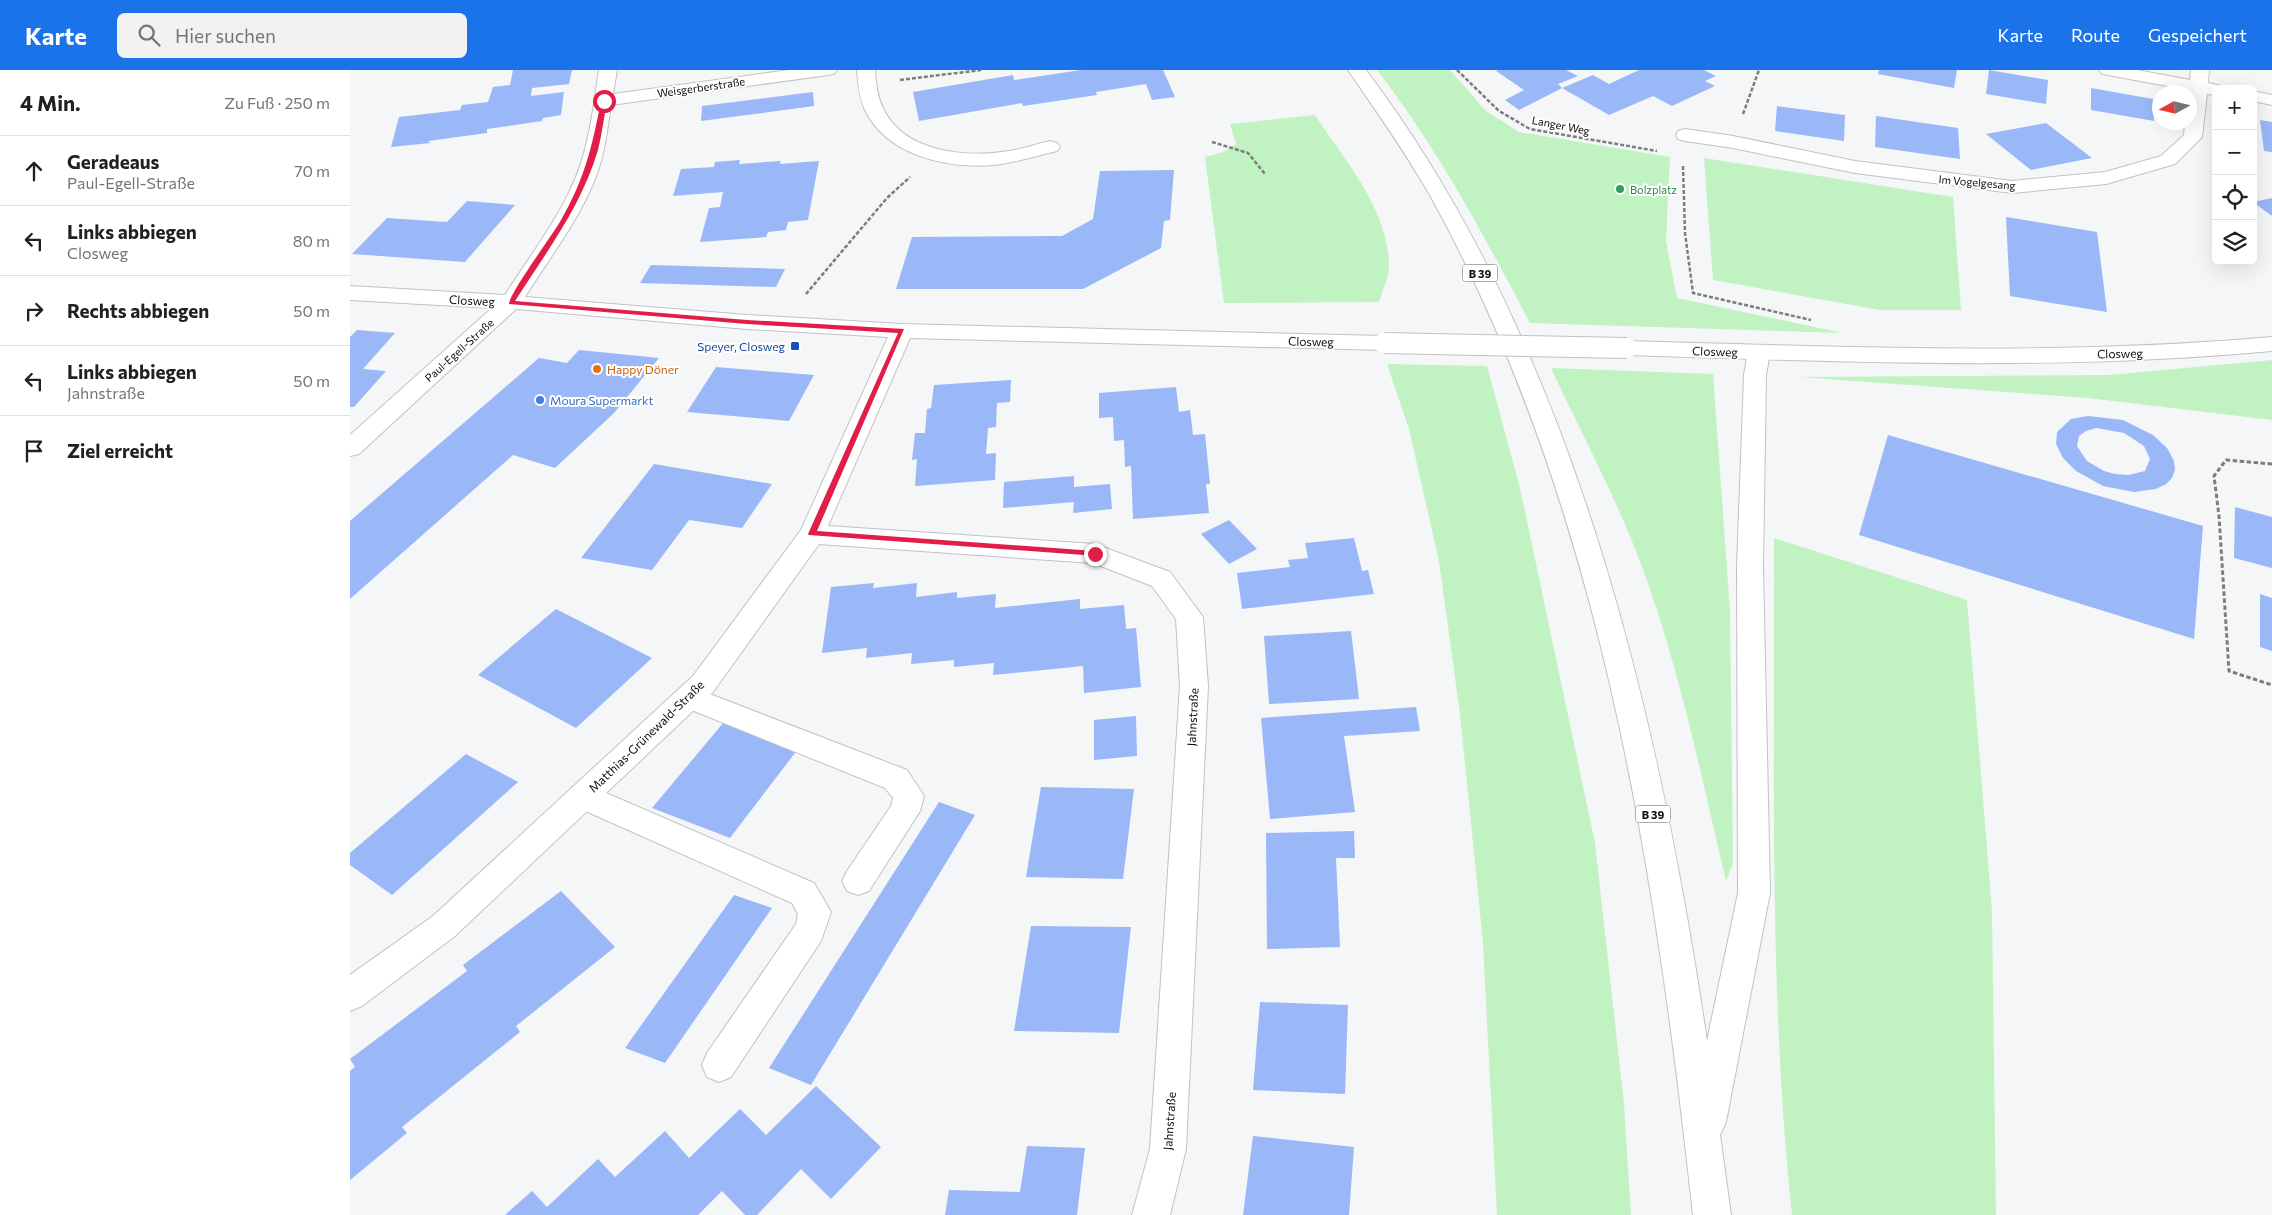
<!DOCTYPE html>
<html lang="de">
<head>
<meta charset="utf-8">
<style>
	body { margin:0; font-family:Commissioner,sans-serif; background:#f2f2f2; color:#202124 }
	.controls { position:absolute; right:15px; top:15px; display:grid; overflow:hidden; border-radius:8px; box-shadow:0 5px 20px #0002 }
	.controls button { width:45px; height:45px; display:grid; place-items:center; padding:0; border:0; border-bottom:1px solid #e0e0e0; background:#fff; color:#202124; font:25px sans-serif }
	.compass { position:absolute; left:1802px; top:15px; width:45px; height:45px; border-radius:50%; background:#fff; box-shadow:0 5px 20px #0002; rotate:262deg }
	.stop { position:absolute; width:15px; height:15px; margin:-11px; border:4px solid #e11d48; border-radius:50%; background:#fff }
	.stop.end { background:#e11d48; border-color:#fff; box-shadow:0 1px 5px #0008 }
	.list { margin:0; padding:0; list-style:none }
	h2 { display:flex; justify-content:space-between; align-items:center; height:65px; margin:0; padding:0 20px; font-size:21px }
	h2 small { font-size:16px; font-weight:400; color:#757577 }
	.list li { display:grid; grid-template-columns:32px 1fr auto; gap:15px; align-items:center; box-sizing:border-box; height:70px; padding:0 20px; border-top:1px solid #e0e0e0 }
	.list b { display:block; font-size:19px; white-space:nowrap }
	.list p { margin:0; font-size:16px; white-space:nowrap; color:#757577 }
	.list em { font-size:16px; font-style:normal; color:#757577 }
	.icon { flex:none; width:28px; height:28px; fill:none; stroke:currentColor; stroke-width:2; stroke-linecap:round; stroke-linejoin:round }
	.map { position:relative; flex:none; width:1922px; height:1145px; overflow:hidden }
	header { display:flex; align-items:center; gap:30px; box-sizing:border-box; height:70px; padding:0 25px; background:#1a73e8; color:#fff }
	header strong { font-size:24px }
	nav { display:flex; gap:28px; margin-inline-start:auto; font-size:18px }
	.search { width:350px; height:45px; background:#f2f2f2; display:flex; align-items:center; gap:12px; box-sizing:border-box; padding:0 18px; border-radius:8px; color:#757577; font-size:19px }
	main { display:flex }
	aside { flex:1; background:#fff }
	.map>svg:first-child { display:block }
	.green { fill:#c1f2c2 }
	.building { fill:#9ab7f7; fill-rule:evenodd }
	.lines { fill:none; stroke-linecap:round; stroke-linejoin:round }
	.lane-casing { stroke:#c1c2c3; stroke-width:2 }
	.street-casing { stroke:#c1c2c3; stroke-width:2 }
	.primary-casing { stroke:#c1c2c3; stroke-width:2 }
	.path-far1 { stroke:#7c7d7e; stroke-width:2.5; stroke-dasharray:4 2; stroke-linecap:butt }
	.path { stroke:#7c7d7e; stroke-width:3; stroke-dasharray:4.5 2.5; stroke-linecap:butt }
	.lane { fill:#fff; fill-rule:evenodd }
	.street { fill:#fff; fill-rule:evenodd }
	.primary { fill:#fff; fill-rule:evenodd }
	.street-bridge-casing { stroke:#c1c2c3; stroke-width:22; stroke-linecap:butt }
	.street-bridge { stroke:#fff; stroke-width:20 }
	.route { fill:#e11d48 }
	.leisure-dot { fill:#2e9e5b; stroke:#fff; stroke-width:2 }
	.transit-dot { fill:#1a4fb4; stroke:#fff; stroke-width:2 }
	.food-dot { fill:#e8710a; stroke:#fff; stroke-width:2 }
	.shop-dot { fill:#3f7fe0; stroke:#fff; stroke-width:2 }
	.labels { text-anchor:middle; dominant-baseline:central; stroke-width:4; stroke-linejoin:round; paint-order:stroke }
	.far-street-label { font-size:11px; fill:#0c0d0d; stroke:#fff }
	.far-leisure-label { font-size:11px; fill:#27864d; stroke:#fff; text-anchor:start }
	.shield { fill:#fff; stroke:#555656; stroke-width:1 }
	.shield-label { font-size:11px; font-weight:bold; fill:#0c0d0d }
	.street-label { font-size:12px; fill:#0c0d0d; stroke:#fff }
	.transit-label { font-size:12px; fill:#164399; stroke:#fff; text-anchor:end }
	.food-label { font-size:12px; fill:#c56008; stroke:#fff; text-anchor:start }
	.shop-label { font-size:12px; fill:#366cbe; stroke:#fff; text-anchor:start }
</style>
</head>
<body>
<header>
<strong>Karte</strong>
<div class="search"><svg class="icon" aria-label="search" viewBox="0 0 24 24"><circle cx="10" cy="10" r="6"/><path d="M15 15l6 6"/></svg>Hier suchen</div>
<nav><a>Karte</a><a>Route</a><a>Gespeichert</a></nav>
</header>
<main>
<aside>
<h2>4 Min.<small>Zu Fuß · 250 m</small></h2>
<ul class="list">
<li><svg class="icon" aria-label="ahead" viewBox="0 0 24 24"><path d="M12 20V5M6 11l6-6 6 6"/></svg><div><b>Geradeaus</b><p>Paul-Egell-Straße</p></div><em>70 m</em></li>
<li><svg class="icon" aria-label="left" viewBox="0 0 24 24"><path d="M17 20v-9H6M10 6l-5 5 5 5"/></svg><div><b>Links abbiegen</b><p>Closweg</p></div><em>80 m</em></li>
<li><svg class="icon" aria-label="right" viewBox="0 0 24 24"><path d="M7 20v-9h11M14 6l5 5-5 5"/></svg><div><b>Rechts abbiegen</b></div><em>50 m</em></li>
<li><svg class="icon" aria-label="left" viewBox="0 0 24 24"><path d="M17 20v-9H6M10 6l-5 5 5 5"/></svg><div><b>Links abbiegen</b><p>Jahnstraße</p></div><em>50 m</em></li>
<li><svg class="icon" aria-label="arrive" viewBox="0 0 24 24"><path d="M6 21V4h12l-3 4 3 4H6"/></svg><div><b>Ziel erreicht</b></div></li>
</ul>
</aside>
<div class="map">
<svg width="1922" height="1145" viewBox="0 0 1922 1145">
	<rect width="100%" height="100%" fill="#f5f6f7"/>
	<g class="green">
		<path d="M 1027,0 L 1100,0 L 1136,41 L 1169,62 L 1320,87 L 1316,171 L 1327,228 L 1493,263 L 1180,253 C 1134,165 1088,79 1027,0 Z"/>
		<path d="M 965,45 C 995,91 1040,141 1039,199 C 1038,209 1032,222 1029,232 L 874,233 L 855,87 L 873,82 L 886,74 L 880,54 Z"/>
		<path d="M 1354,88 L 1603,127 L 1611,240 L 1530,240 L 1363,210 Z"/>
		<path d="M 1922,290 L 1922,350 L 1738,328 L 1448,307 L 1759,305 Z"/>
		<path d="M 1037,294 L 1137,296 L 1170,418 L 1245,773 L 1274,1034 L 1281,1145 L 1147,1145 L 1133,873 L 1110,644 L 1089,491 L 1059,359 Z"/>
		<path d="M 1201,298 L 1363,304 L 1380,541 L 1383,794 L 1376,811 C 1351,705 1329,596 1291,494 C 1266,427 1231,363 1201,298 Z"/>
		<path d="M 1424,468 L 1617,530 L 1642,841 L 1646,1145 L 1442,1145 C 1418,920 1425,693 1424,468 Z"/>
	</g>
	<g class="building">
		<path d="M 163,0 L 222,0 L 219,14 L 182,18 L 181,26 L 214,22 L 211,45 L 193,48 L 192,51 L 137,59 L 137,63 L 78,71 L 80,73 L 41,77 L 49,47 L 110,40 L 112,35 L 138,32 L 143,17 L 160,15 Z"/>
		<path d="M 731,0 L 813,0 L 825,27 L 802,30 L 796,14 L 746,22 L 747,25 L 673,36 L 672,33 L 569,51 L 563,22 L 663,5 L 664,10 Z"/>
		<path d="M 1149,0 L 1216,0 L 1228,6 L 1208,14 L 1212,18 L 1169,40 L 1155,30 L 1174,20 L 1146,1 Z"/>
		<path d="M 1289,0 L 1354,0 L 1366,6 L 1355,11 L 1365,16 L 1322,36 L 1303,26 L 1259,45 L 1212,18 L 1243,5 L 1259,14 Z"/>
		<path d="M 1529,0 L 1607,0 L 1604,18 L 1528,4 Z"/>
		<path d="M 1639,0 L 1698,10 L 1696,34 L 1636,24 Z"/>
		<path d="M 1741,18 L 1803,29 L 1804,51 L 1741,40 Z"/>
		<path d="M 463,22 L 464,36 L 351,51 L 352,36 Z"/>
		<path d="M 1427,36 L 1495,45 L 1494,71 L 1425,61 Z"/>
		<path d="M 1526,46 L 1608,58 L 1610,89 L 1525,77 Z"/>
		<path d="M 1910,50 L 1922,52 L 1922,82 L 1914,81 Z"/>
		<path d="M 1696,53 L 1742,88 L 1681,100 L 1636,64 Z"/>
		<path d="M 390,90 L 389,94 L 431,91 L 430,94 L 469,91 L 458,150 L 438,152 L 436,160 L 418,162 L 416,167 L 350,172 L 359,138 L 370,137 L 373,122 L 323,126 L 331,99 L 364,97 L 365,92 Z"/>
		<path d="M 824,100 L 820,150 L 814,151 L 811,178 L 733,219 L 546,219 L 562,167 L 712,166 L 743,149 L 750,101 Z"/>
		<path d="M 1922,128 L 1922,146 L 1903,132 Z"/>
		<path d="M 117,131 L 165,135 L 115,192 L 2,184 L 37,148 L 97,152 Z"/>
		<path d="M 1656,147 L 1747,162 L 1757,242 L 1660,226 Z"/>
		<path d="M 301,195 L 435,199 L 426,217 L 290,213 Z"/>
		<path d="M 7,260 L 45,263 L 13,299 L 36,301 L 4,337 L 0,337 L 0,267 Z"/>
		<path d="M 229,280 L 309,288 L 264,343 L 205,398 L 163,385 L 0,529 L 0,451 L 189,288 L 217,293 Z"/>
		<path d="M 366,297 L 414,301 L 464,305 L 439,351 L 337,342 Z"/>
		<path d="M 661,310 L 660,332 L 647,333 L 646,357 L 638,358 L 636,384 L 646,383 L 645,410 L 565,416 L 567,389 L 562,390 L 565,363 L 575,363 L 577,339 L 581,338 L 584,315 Z"/>
		<path d="M 826,317 L 829,342 L 840,340 L 843,365 L 855,364 L 860,414 L 856,414 L 859,443 L 783,449 L 781,396 L 775,397 L 774,370 L 764,371 L 763,347 L 749,348 L 749,323 Z"/>
		<path d="M 1738,346 L 1773,350 L 1803,365 L 1817,378 L 1824,391 L 1825,400 L 1822,408 L 1816,414 L 1806,419 L 1784,422 L 1753,416 L 1726,401 L 1713,388 L 1706,374 L 1707,362 L 1721,349 ZM 1746,358 L 1774,363 L 1794,376 L 1800,389 L 1795,401 L 1778,405 L 1765,404 L 1754,401 L 1737,391 L 1727,376 L 1729,366 L 1736,361 Z"/>
		<path d="M 1538,365 L 1853,456 L 1844,569 L 1509,465 Z"/>
		<path d="M 304,394 L 422,414 L 392,458 L 339,450 L 302,500 L 231,488 Z"/>
		<path d="M 724,406 L 724,417 L 760,414 L 762,439 L 723,443 L 724,432 L 653,438 L 654,412 Z"/>
		<path d="M 1885,437 L 1922,447 L 1922,498 L 1884,488 Z"/>
		<path d="M 879,450 L 907,479 L 879,494 L 851,464 Z"/>
		<path d="M 1004,468 L 1012,501 L 1018,500 L 1024,524 L 892,539 L 887,503 L 940,497 L 938,490 L 958,488 L 955,473 Z"/>
		<path d="M 524,513 L 523,518 L 567,513 L 566,527 L 607,522 L 607,528 L 646,524 L 645,538 L 730,529 L 730,539 L 774,535 L 776,559 L 786,558 L 791,617 L 734,623 L 733,596 L 643,605 L 644,593 L 604,597 L 604,590 L 561,594 L 562,583 L 516,588 L 517,578 L 472,583 L 481,517 Z"/>
		<path d="M 1910,524 L 1922,528 L 1922,581 L 1910,577 Z"/>
		<path d="M 206,539 L 302,588 L 226,658 L 128,605 Z"/>
		<path d="M 1001,561 L 1009,629 L 919,634 L 914,566 Z"/>
		<path d="M 1066,637 L 1070,661 L 994,666 L 1005,742 L 920,749 L 911,648 Z"/>
		<path d="M 786,646 L 787,686 L 744,690 L 744,650 Z"/>
		<path d="M 374,652 L 448,679 L 380,768 L 302,738 Z"/>
		<path d="M 116,684 L 168,712 L 42,825 L 0,795 L 0,783 Z"/>
		<path d="M 691,717 L 784,719 L 773,809 L 676,807 Z"/>
		<path d="M 589,732 L 625,745 L 461,1015 L 419,998 Z"/>
		<path d="M 1004,761 L 1005,788 L 986,788 L 990,877 L 917,879 L 916,763 Z"/>
		<path d="M 211,821 L 265,877 L 166,956 L 170,962 L 52,1057 L 57,1063 L 0,1110 L 0,1001 L 5,997 L 0,989 L 117,901 L 113,895 Z"/>
		<path d="M 384,825 L 422,838 L 315,993 L 275,978 Z"/>
		<path d="M 681,856 L 781,857 L 769,963 L 664,961 Z"/>
		<path d="M 910,932 L 998,935 L 995,1024 L 903,1020 Z"/>
		<path d="M 466,1016 L 531,1077 L 481,1129 L 451,1099 L 407,1145 L 395,1145 L 372,1121 L 348,1145 L 155,1145 L 182,1121 L 197,1137 L 248,1089 L 265,1107 L 315,1061 L 339,1088 L 390,1039 L 416,1065 Z"/>
		<path d="M 903,1066 L 1004,1077 L 999,1145 L 893,1145 Z"/>
		<path d="M 677,1076 L 735,1078 L 727,1145 L 595,1145 L 599,1120 L 670,1122 Z"/>
	</g>
	<g class="lines">
		<g class="lane-casing">
			<g id="lane">
				<path d="M 339,616 L 557,700 L 574,726 L 570,741 L 519,821 L 508,825 L 497,821 L 492,811 L 497,801 L 541,736 L 543,728 L 535,718 L 329,635 L 325,627 L 329,619 Z"/>
				<path d="M 233,713 L 464,813 L 481,842 L 471,871 L 381,1007 L 369,1012 L 357,1007 L 352,995 L 357,983 L 446,854 L 448,844 L 442,833 L 222,735 L 218,726 L 222,717 Z"/>
			</g>
		</g>
		<g class="street-casing">
			<g id="street">
				<path d="M 249,0 L 267,0 L 263,24 L 439,0 L 487,0 L 484,4 L 478,5 L 261,35 C 257,62 254,89 243,114 C 226,154 198,190 175,227 L 397,245 L 552,254 L 1034,266 L 1042,268 L 1045,273 L 1042,278 L 1034,280 L 560,268 L 478,456 L 745,474 L 820,502 L 853,547 L 858,616 L 836,1079 L 820,1145 L 782,1145 L 800,1079 L 830,616 L 826,549 L 802,516 L 743,493 L 469,474 L 363,622 L 105,866 L 12,936 L 0,941 L 0,905 L 83,846 L 343,606 L 451,460 L 538,267 L 397,259 L 166,239 L 9,384 L 0,386 L 0,365 L 142,238 L 0,230 L 0,216 L 155,225 C 184,179 222,133 235,79 C 242,53 245,26 249,0 Z"/>
				<path d="M 507,0 L 525,0 C 526,13 527,26 533,38 C 554,83 616,88 659,81 C 673,79 686,74 700,71 L 707,73 L 710,77 L 707,81 C 685,86 665,93 643,95 C 596,99 535,85 514,38 C 509,26 508,13 507,0 Z"/>
				<path d="M 1749,0 L 1787,0 L 1840,10 L 1841,0 L 1859,0 L 1858,13 L 1872,16 L 1874,19 L 1866,19 L 1866,25 L 1857,24 L 1852,67 L 1825,94 L 1756,114 L 1662,123 L 1505,103 L 1383,78 L 1335,71 L 1328,69 L 1326,65 L 1328,61 L 1335,59 L 1383,66 L 1505,91 L 1662,111 L 1755,102 L 1811,86 L 1834,65 L 1835,52 L 1840,52 L 1839,20 L 1758,5 L 1752,4 Z"/>
				<path d="M 1903,21 L 1922,25 L 1922,35 L 1903,31 Z"/>
				<path d="M 1922,267 L 1922,281 C 1708,301 1492,292 1277,285 L 1269,283 L 1266,278 L 1269,273 L 1277,271 C 1492,277 1708,286 1922,267 Z"/>
			</g>
		</g>
		<g class="primary-casing">
			<path id="primary" d="M 998,0 L 1016,0 C 1222,273 1308,638 1357,971 L 1388,823 L 1387,497 L 1394,305 L 1398,282 L 1401,277 L 1409,275 L 1417,277 L 1420,282 L 1416,305 L 1413,497 L 1420,823 L 1376,1052 L 1370,1065 L 1381,1145 L 1343,1145 C 1305,798 1252,438 1081,127 C 1056,83 1027,42 998,0 Z"/>
		</g>
		<g class="path-far1">
			<path d="M 1107,0 L 1149,41 L 1180,59 L 1307,81"/>
			<path d="M 550,10 L 631,0"/>
			<path d="M 1393,44 L 1409,0"/>
			<path d="M 862,72 L 898,83 L 915,104"/>
			<path d="M 1333,96 L 1335,163 L 1343,223 L 1461,250"/>
			<path d="M 456,224 L 537,128 L 560,107"/>
		</g>
		<path class="path" d="M 1922,394 L 1876,390 L 1864,406 L 1869,446 L 1879,601 L 1922,615"/>
		<use href="#lane" class="lane"/>
		<use href="#street" class="street"/>
		<use href="#primary" class="primary"/>
		<g class="street-bridge-casing">
			<path id="street-bridge" d="M 1034,273 L 1277,278"/>
		</g>
		<use href="#street-bridge" class="street-bridge"/>
	</g>
	<path class="route" d="M 254,29 L 257,31 C 254,47 252,64 248,80 C 232,135 196,183 165,231 L 397,250 L 554,259 L 467,461 L 745,481 L 748,482 L 748,486 L 459,465 L 458,464 L 548,263 L 397,254 L 159,234 C 160,222 202,166 211,150 C 235,108 242,77 251,31 Z"/>
	<circle class="leisure-dot" cx="1270" cy="119" r="5"/>
	<rect class="transit-dot" x="440" y="271" width="10" height="10" rx="2.5"/>
	<circle class="food-dot" cx="247" cy="299" r="5"/>
	<circle class="shop-dot" cx="190" cy="330" r="5"/>
	<g class="labels">
		<g class="far-street-label">
			<text transform="translate(351 17) rotate(-8)">Weisgerberstraße</text>
			<text transform="translate(1211 55) rotate(11)">Langer Weg</text>
			<text transform="translate(1627 112) rotate(5)">Im Vogelgesang</text>
			<text transform="translate(109 280) rotate(-42)">Paul-Egell-Straße</text>
		</g>
		<g class="far-leisure-label">
			<text x="1280" y="119">Bolzplatz</text>
		</g>
		<g class="shield">
			<rect x="1112.5" y="194.5" width="35" height="17" rx="4"/>
			<rect x="1285.5" y="735.5" width="35" height="17" rx="4"/>
		</g>
		<g class="shield-label">
			<text x="1130" y="203">B 39</text>
			<text x="1303" y="744">B 39</text>
		</g>
		<g class="street-label">
			<text transform="translate(122 230) rotate(3)">Closweg</text>
			<text transform="translate(961 271) rotate(1)">Closweg</text>
			<text transform="translate(1365 281) rotate(2)">Closweg</text>
			<text transform="translate(1770 283) rotate(-1)">Closweg</text>
			<text transform="translate(842 647) rotate(-87)">Jahnstraße</text>
			<text transform="translate(296 666) rotate(-44)">Matthias-Grünewald-Straße</text>
			<text transform="translate(819 1051) rotate(-86)">Jahnstraße</text>
		</g>
		<g class="transit-label">
			<text x="435" y="276">Speyer, Closweg</text>
		</g>
		<g class="food-label">
			<text x="257" y="299">Happy Döner</text>
		</g>
		<g class="shop-label">
			<text x="200" y="330">Moura Supermarkt</text>
		</g>
	</g>
</svg>
<div class="controls">
<button>+</button>
<button>−</button>
<button><svg class="icon" aria-label="locate" viewBox="0 0 24 24"><circle cx="12" cy="12" r="6"/><path d="M12 2v4M12 18v4M2 12h4M18 12h4"/></svg></button>
<button><svg class="icon" aria-label="layers" viewBox="0 0 24 24"><path d="M12 4l9 5-9 5-9-5zM3 14l9 5 9-5"/></svg></button>
</div>
<svg class="compass" viewBox="-18 -18 36 36"><path d="M0-13l5 13h-10z" fill="#e53935"/><path d="M0 13l5-13h-10z" fill="#757577"/></svg>
<div class="stop" style="left:254px;top:31px"></div>
<div class="stop end" style="left:745px;top:484px"></div>
</div>
</main>
</body>
</html>
